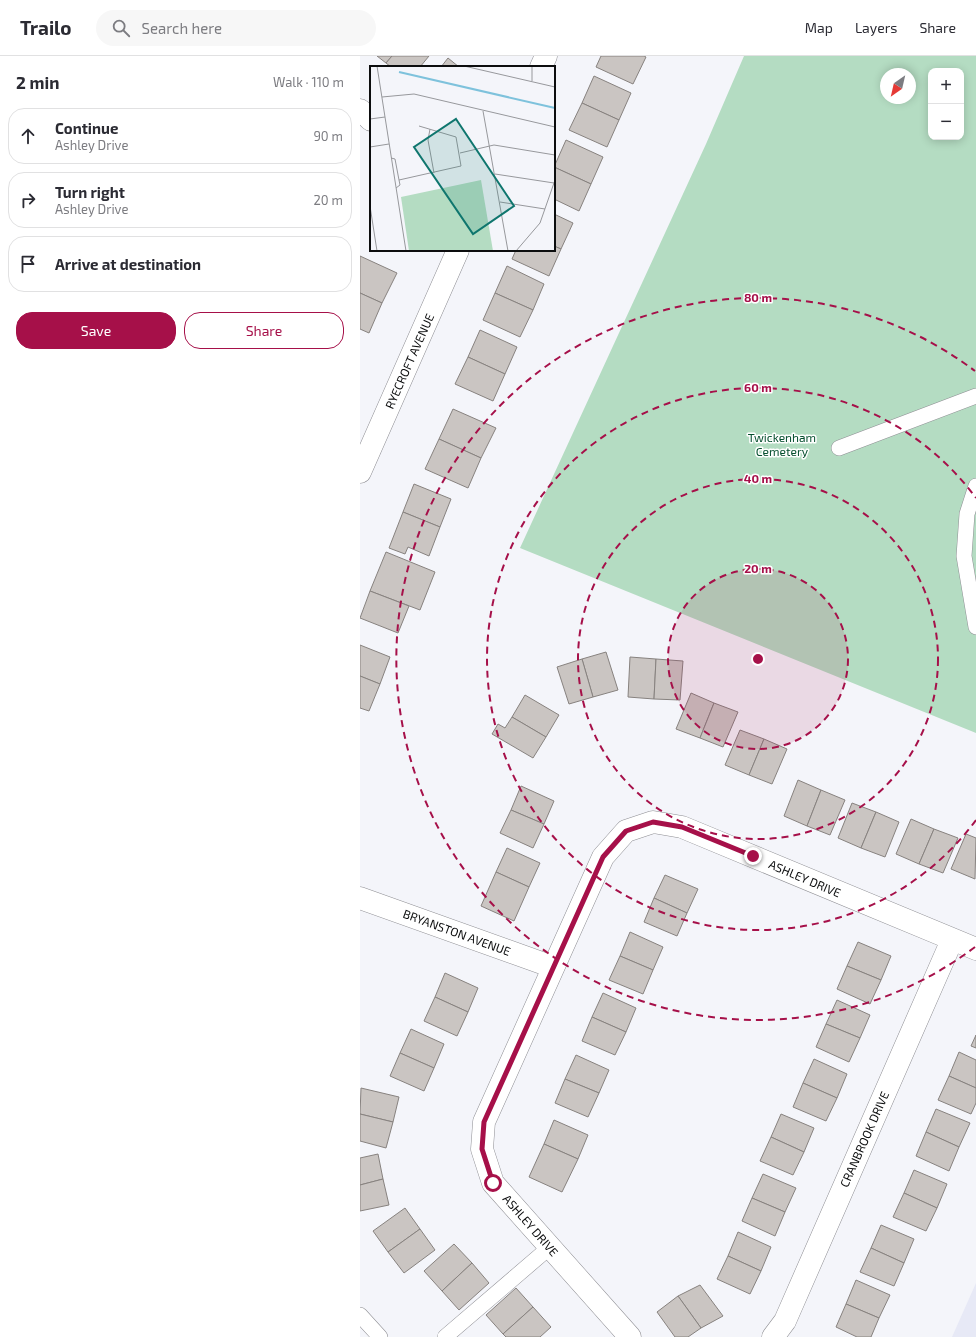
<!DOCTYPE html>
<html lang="en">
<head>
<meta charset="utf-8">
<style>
	body { margin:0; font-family:"Exo 2",sans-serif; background:#f7f7f7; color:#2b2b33 }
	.controls { position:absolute; right:12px; top:12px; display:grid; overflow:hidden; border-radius:8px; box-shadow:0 2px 10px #0003 }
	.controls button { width:36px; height:36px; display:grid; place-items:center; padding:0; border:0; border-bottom:1px solid #e1e1e2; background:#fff; color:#2b2b33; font:20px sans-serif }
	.compass { position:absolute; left:520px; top:12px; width:36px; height:36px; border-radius:50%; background:#fff; box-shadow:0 2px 10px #0003; rotate:214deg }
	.stop { position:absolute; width:12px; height:12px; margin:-9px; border:3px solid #a61049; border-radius:50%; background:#fff }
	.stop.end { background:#a61049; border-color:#fff; box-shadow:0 1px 4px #0008 }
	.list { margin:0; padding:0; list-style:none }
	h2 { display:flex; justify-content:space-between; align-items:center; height:52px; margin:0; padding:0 16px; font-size:17px }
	h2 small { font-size:13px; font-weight:400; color:#7c7c81 }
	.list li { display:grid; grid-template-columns:26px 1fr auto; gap:12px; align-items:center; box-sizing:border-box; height:56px; margin:0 8px 8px; padding:0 8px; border:1px solid #e1e1e2; border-radius:16px }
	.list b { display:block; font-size:15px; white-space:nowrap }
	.list p { margin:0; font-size:13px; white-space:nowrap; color:#7c7c81 }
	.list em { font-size:13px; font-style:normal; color:#7c7c81 }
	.actions { display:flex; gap:8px; padding:12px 16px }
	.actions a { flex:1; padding:9px 0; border:1px solid #a61049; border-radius:16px; text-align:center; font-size:14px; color:#a61049 }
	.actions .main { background:#a61049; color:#fff }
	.icon { flex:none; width:22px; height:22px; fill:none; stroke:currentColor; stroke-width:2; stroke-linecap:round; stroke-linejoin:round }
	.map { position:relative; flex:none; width:616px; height:1281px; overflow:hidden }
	header { display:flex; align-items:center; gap:24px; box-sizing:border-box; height:56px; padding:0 20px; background:#fff; border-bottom:1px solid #e1e1e2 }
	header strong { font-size:19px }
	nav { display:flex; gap:22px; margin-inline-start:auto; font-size:14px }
	.search { width:280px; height:36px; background:#f7f7f7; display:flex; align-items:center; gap:10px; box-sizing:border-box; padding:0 14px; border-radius:22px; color:#7c7c81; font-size:15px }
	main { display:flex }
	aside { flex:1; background:#fff }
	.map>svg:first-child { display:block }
	.built { fill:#e7e9f6 }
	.green { fill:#b4dcc2; fill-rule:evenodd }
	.building { fill:#cac5c2; stroke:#87827f }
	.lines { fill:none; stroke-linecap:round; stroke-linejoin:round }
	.lane-casing { stroke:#8e8e93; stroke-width:16 }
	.street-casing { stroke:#8e8e93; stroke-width:23 }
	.lane { stroke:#fff; stroke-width:15 }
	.street { stroke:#fff; stroke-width:22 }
	.route { stroke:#a61049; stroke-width:5 }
	.ring { fill:none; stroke:#a61049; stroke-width:2; stroke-dasharray:7 5 }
	.labels { text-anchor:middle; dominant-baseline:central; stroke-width:3; stroke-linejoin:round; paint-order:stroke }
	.street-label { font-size:12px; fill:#0c0d0e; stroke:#fff }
	.park-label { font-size:12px; fill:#054f2e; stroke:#fff }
	.inset-river { fill:none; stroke:#7ec2dc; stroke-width:2 }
	.inset-road { fill:none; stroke:#97989c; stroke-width:1 }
	.view { fill:#0f766e; fill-opacity:0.15; stroke:#0f766e; stroke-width:2 }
	.inset-edge { fill:none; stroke:#0c0d0e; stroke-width:2 }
	.centre { fill:#a61049; stroke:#fff; stroke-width:2 }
	.ring-label { font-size:12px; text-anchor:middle; font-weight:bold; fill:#a61049; stroke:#fff; stroke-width:3; stroke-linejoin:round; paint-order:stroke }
</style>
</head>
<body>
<header>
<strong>Trailo</strong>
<div class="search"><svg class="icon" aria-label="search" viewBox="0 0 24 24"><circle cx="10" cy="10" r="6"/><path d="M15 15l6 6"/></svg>Search here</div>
<nav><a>Map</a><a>Layers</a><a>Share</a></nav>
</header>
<main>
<aside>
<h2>2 min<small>Walk · 110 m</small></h2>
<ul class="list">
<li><svg class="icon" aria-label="ahead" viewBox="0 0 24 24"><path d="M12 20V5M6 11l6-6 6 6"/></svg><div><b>Continue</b><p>Ashley Drive</p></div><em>90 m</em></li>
<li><svg class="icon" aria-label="right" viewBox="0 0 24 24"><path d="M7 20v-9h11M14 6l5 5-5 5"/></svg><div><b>Turn right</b><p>Ashley Drive</p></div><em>20 m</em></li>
<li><svg class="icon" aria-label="arrive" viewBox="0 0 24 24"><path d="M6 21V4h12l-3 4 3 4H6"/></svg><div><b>Arrive at destination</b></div></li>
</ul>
<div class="actions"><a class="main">Save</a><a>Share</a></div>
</aside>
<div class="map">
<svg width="616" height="1281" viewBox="0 0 616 1281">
	<rect width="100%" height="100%" fill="#f4f5fa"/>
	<path class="built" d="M 616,1227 L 616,1281 L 592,1281 Z"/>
	<path class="green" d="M 384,0 L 616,0 L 616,677 L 160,492 L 346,88 ZM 571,15 L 601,15 L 601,81 L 571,81 ZM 526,18 L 550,18 L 550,42 L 526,42 Z"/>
	<g class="building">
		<path d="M 17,0 L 32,0 L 26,7 Z"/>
		<path d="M 32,0 L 69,0 L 60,11 L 31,11 L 26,7 Z"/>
		<path d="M 241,0 L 284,0 L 286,1 L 273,28 L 236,11 Z"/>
		<path d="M 88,2 L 99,11 L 81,11 Z"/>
		<path d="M 234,20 L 271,37 L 259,64 L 222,47 Z"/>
		<path d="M 222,47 L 259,64 L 247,91 L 209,74 Z"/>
		<path d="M 206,84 L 243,101 L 231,128 L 194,111 Z"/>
		<path d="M 194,111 L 231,128 L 219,155 L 194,143 Z"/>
		<path d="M 194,158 L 213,167 L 201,193 L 194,190 Z"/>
		<path d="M 194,190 L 201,193 L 189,220 L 152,203 L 156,194 L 194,194 Z"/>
		<path d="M 0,200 L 37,217 L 22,247 L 0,237 Z"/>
		<path d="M 147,210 L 184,228 L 173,254 L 135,237 Z"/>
		<path d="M 0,237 L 22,247 L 9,277 L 0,273 Z"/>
		<path d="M 135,237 L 173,254 L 160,281 L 123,264 Z"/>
		<path d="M 120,274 L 157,291 L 145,318 L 108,301 Z"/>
		<path d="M 108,301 L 145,318 L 133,345 L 95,328 Z"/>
		<path d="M 93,353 L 136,372 L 121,402 L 79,383 Z"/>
		<path d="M 79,383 L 121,402 L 108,432 L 65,413 Z"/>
		<path d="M 54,428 L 91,443 L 80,471 L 43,456 Z"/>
		<path d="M 43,456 L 80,471 L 69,500 L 48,491 L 45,498 L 29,492 Z"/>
		<path d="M 26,496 L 75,516 L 60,554 L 10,535 Z"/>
		<path d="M 10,535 L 49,550 L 38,577 L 0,562 Z"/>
		<path d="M 0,589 L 30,601 L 20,628 L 0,620 Z"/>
		<path d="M 246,596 L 258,634 L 233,641 L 222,603 Z"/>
		<path d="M 270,601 L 296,603 L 294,643 L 268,641 Z"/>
		<path d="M 222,603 L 233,641 L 209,648 L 197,611 Z"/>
		<path d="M 296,603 L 323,605 L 320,644 L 294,643 Z"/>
		<path d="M 0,620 L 20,628 L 9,655 L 0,652 Z"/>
		<path d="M 331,637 L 354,647 L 340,682 L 316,673 Z"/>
		<path d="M 165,639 L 199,659 L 186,681 L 152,661 Z"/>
		<path d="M 354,647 L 378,656 L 363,691 L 340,682 Z"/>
		<path d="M 152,661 L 186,681 L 173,702 L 132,678 L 138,668 L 145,672 Z"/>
		<path d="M 380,674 L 404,683 L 389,719 L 365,709 Z"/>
		<path d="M 404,683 L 427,693 L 412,728 L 389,719 Z"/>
		<path d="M 438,724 L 461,734 L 447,770 L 424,760 Z"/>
		<path d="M 161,730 L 194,745 L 184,768 L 151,754 Z"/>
		<path d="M 461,734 L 485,744 L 470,779 L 447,770 Z"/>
		<path d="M 492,747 L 516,756 L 501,792 L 478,782 Z"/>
		<path d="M 151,754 L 184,768 L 173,792 L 140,777 Z"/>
		<path d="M 516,756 L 539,766 L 525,801 L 501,792 Z"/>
		<path d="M 551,763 L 574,773 L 559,808 L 536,798 Z"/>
		<path d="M 574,773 L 598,782 L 583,817 L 559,808 Z"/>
		<path d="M 606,778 L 616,782 L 615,823 L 591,813 Z"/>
		<path d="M 147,792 L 180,807 L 169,831 L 136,816 Z"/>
		<path d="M 136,816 L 169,831 L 154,865 L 121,850 Z"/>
		<path d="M 305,819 L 338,833 L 327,857 L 294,842 Z"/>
		<path d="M 294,842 L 327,857 L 317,880 L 284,866 Z"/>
		<path d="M 270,876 L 303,891 L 293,914 L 260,900 Z"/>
		<path d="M 498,886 L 531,900 L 521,924 L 487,910 Z"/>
		<path d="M 260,900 L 293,914 L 283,938 L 249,924 Z"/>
		<path d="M 487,910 L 521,924 L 510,948 L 477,933 Z"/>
		<path d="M 85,917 L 118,932 L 108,956 L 75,941 Z"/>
		<path d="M 243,937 L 276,952 L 266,976 L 232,961 Z"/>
		<path d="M 75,941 L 108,956 L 97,980 L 64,965 Z"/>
		<path d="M 477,944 L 510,959 L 500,982 L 466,968 Z"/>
		<path d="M 232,961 L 266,976 L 255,999 L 222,985 Z"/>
		<path d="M 466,968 L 500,982 L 489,1006 L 456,991 Z"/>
		<path d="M 51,973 L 84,988 L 74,1012 L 40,997 Z"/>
		<path d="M 616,979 L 616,992 L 611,990 Z"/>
		<path d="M 599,996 L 616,1004 L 616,1032 L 589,1020 Z"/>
		<path d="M 40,997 L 74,1012 L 64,1035 L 30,1020 Z"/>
		<path d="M 216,999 L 249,1014 L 239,1037 L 205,1023 Z"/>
		<path d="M 454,1003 L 487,1018 L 477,1042 L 443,1027 Z"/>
		<path d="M 589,1020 L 616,1032 L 616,1047 L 611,1058 L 578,1044 Z"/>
		<path d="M 205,1023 L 239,1037 L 228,1061 L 195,1047 Z"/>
		<path d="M 443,1027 L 477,1042 L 466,1065 L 433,1051 Z"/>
		<path d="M 1,1032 L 39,1041 L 33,1066 L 0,1058 Z"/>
		<path d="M 576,1053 L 610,1067 L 599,1091 L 566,1076 Z"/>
		<path d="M 0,1058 L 33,1066 L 26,1092 L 0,1085 Z"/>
		<path d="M 421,1058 L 454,1072 L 444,1096 L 411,1081 Z"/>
		<path d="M 194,1064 L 228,1079 L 218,1103 L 184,1088 Z"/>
		<path d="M 566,1076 L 599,1091 L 589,1115 L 556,1100 Z"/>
		<path d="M 411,1081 L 444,1096 L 433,1119 L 400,1105 Z"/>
		<path d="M 184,1088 L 218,1103 L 202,1136 L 169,1121 Z"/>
		<path d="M 18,1098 L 23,1123 L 0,1129 L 0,1102 Z"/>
		<path d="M 554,1114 L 587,1128 L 577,1152 L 544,1137 Z"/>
		<path d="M 403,1118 L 436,1132 L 425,1156 L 392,1142 Z"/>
		<path d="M 23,1123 L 29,1149 L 0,1155 L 0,1129 Z"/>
		<path d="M 544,1137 L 577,1152 L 566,1175 L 533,1161 Z"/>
		<path d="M 392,1142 L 425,1156 L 415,1180 L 382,1165 Z"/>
		<path d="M 45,1152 L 60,1173 L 28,1196 L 13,1175 Z"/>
		<path d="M 521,1169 L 554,1183 L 544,1207 L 511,1192 Z"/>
		<path d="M 60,1173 L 75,1194 L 44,1217 L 28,1196 Z"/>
		<path d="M 378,1176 L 411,1191 L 401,1215 L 368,1200 Z"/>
		<path d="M 94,1188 L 112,1207 L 82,1235 L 64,1215 Z"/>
		<path d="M 511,1192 L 544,1207 L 534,1230 L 500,1216 Z"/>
		<path d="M 368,1200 L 401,1215 L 390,1238 L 357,1223 Z"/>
		<path d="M 112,1207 L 129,1227 L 99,1254 L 82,1235 Z"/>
		<path d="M 496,1224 L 530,1239 L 519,1262 L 486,1248 Z"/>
		<path d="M 340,1229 L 363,1260 L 341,1272 L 318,1240 Z"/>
		<path d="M 156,1232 L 173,1251 L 143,1278 L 126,1259 Z"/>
		<path d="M 318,1240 L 341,1272 L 328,1281 L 315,1281 L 297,1256 Z"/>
		<path d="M 486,1248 L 519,1262 L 511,1281 L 497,1281 L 476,1271 Z"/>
		<path d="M 173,1251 L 191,1271 L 180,1281 L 146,1281 L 143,1278 Z"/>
	</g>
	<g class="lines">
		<g class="lane-casing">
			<g id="lane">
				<path d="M 479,392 L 616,340"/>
				<path d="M 616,430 L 607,458 L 604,500 L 616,571"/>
				<path d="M 0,1259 L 20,1281"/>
				<path d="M 85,1281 L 190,1191"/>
			</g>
		</g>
		<g class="street-casing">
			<g id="street">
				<path d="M 181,11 L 186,0"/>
				<path d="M 0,54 L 11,64"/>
				<path d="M 0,416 L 98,194"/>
				<path d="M 0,842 L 193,911"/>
				<path d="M 270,1281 L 133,1127 L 122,1093 L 124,1066 L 243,801 L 266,775 L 293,766 L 322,771 L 616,893"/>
				<path d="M 413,1281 L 425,1265 L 592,884"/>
			</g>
		</g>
		<use href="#lane" class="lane"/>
		<use href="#street" class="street"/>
	</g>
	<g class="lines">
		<path class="route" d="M 133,1127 L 122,1093 L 124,1066 L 243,801 L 266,775 L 293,766 L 322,771 L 393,800"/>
	</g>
	<circle cx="398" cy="603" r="90" fill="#a61049" fill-opacity=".12"/>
	<g class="ring">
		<circle cx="398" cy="603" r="90"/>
		<circle cx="398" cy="603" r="180"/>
		<path d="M616 764A271 271 0 1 1 616 442"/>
		<path d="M615 891A361 361 0 1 1 615 315"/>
	</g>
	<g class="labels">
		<g class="street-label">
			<text transform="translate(49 305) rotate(-66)">RYECROFT AVENUE</text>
			<text transform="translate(445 822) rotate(23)">ASHLEY DRIVE</text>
			<text transform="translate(97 876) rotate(20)">BRYANSTON AVENUE</text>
			<text transform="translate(504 1083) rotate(-66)">CRANBROOK DRIVE</text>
			<text transform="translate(171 1169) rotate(49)">ASHLEY DRIVE</text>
		</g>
		<g class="park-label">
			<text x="422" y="381">Twickenham<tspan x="422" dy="14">Cemetery</tspan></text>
		</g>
	</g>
	<g transform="translate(10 10)">
		<rect width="185" height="185" fill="#f4f5fa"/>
		<path d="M 111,114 L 123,185 L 39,185 L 31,131 Z" fill="#b4dcc2"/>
		<path class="inset-river" d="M 29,6 L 185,42"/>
		<path class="inset-road" d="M 7,0 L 36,185M 94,0 L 185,21M 162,0 L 162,15M 12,31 L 44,28 L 185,61M 113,45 L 138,185M 0,53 L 15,51M 60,63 L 58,74 L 64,107M 0,81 L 19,78M 90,87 L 124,79 L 185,89M 21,92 L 25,93 L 29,114 L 30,119 L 26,122M 125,108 L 184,117M 29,114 L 91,100 L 86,71 L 49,60M 130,136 L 175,143M 0,140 L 7,185M 146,185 L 170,157 L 185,114"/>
		<path class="view" d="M 86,53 L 144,140 L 103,168 L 44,81 Z"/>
		<rect width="185" height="185" class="inset-edge"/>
	</g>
	<circle cx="398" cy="603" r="6" class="centre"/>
	<g class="ring-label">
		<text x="398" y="246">80 m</text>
		<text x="398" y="336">60 m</text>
		<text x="398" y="427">40 m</text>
		<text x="398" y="517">20 m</text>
	</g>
</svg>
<div class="controls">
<button>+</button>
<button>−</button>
</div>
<svg class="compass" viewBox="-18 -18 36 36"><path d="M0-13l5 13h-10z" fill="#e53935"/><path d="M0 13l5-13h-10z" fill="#7c7c81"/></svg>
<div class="stop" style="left:133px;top:1127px"></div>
<div class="stop end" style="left:393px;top:800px"></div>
</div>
</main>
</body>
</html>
